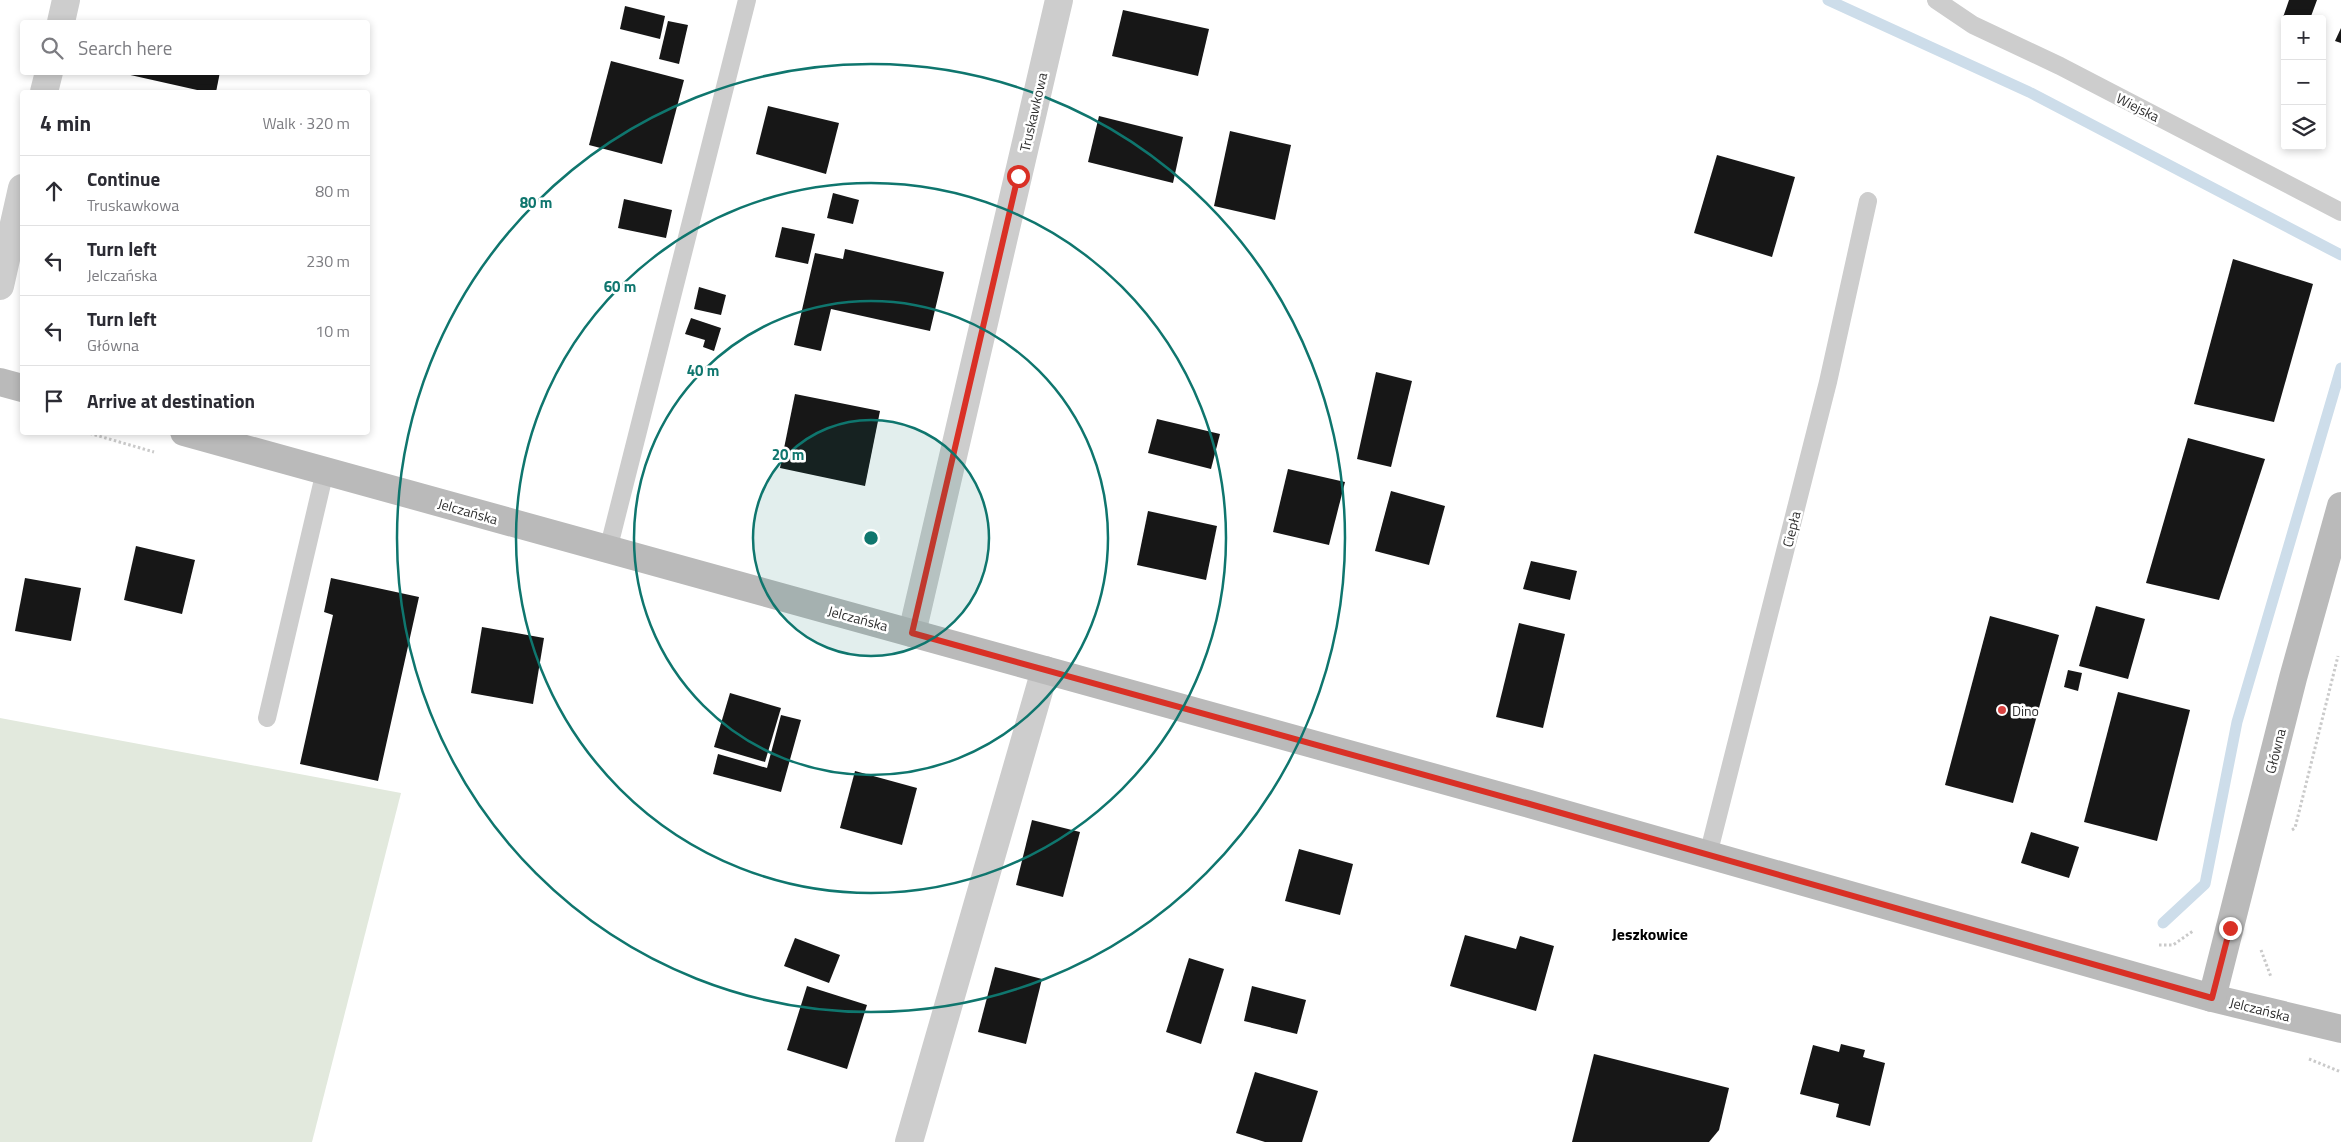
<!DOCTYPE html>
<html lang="en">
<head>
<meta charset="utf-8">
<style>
	body { margin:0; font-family:"Titillium Web",sans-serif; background:#f2f2f3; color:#2b2b33 }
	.controls { position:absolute; right:15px; top:15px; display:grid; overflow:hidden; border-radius:5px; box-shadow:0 2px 8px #0003 }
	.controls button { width:45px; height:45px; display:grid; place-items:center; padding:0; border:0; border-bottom:1px solid #e1e1e2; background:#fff; color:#2b2b33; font:25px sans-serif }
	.stop { position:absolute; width:15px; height:15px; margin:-11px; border:4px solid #d93025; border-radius:50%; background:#fff }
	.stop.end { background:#d93025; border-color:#fff; box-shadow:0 1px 5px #0008 }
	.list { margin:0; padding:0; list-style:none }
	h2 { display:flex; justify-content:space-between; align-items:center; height:65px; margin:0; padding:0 20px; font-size:21px }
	h2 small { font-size:16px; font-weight:400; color:#7c7c81 }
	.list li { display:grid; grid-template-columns:32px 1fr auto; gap:15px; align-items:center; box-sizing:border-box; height:70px; padding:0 20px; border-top:1px solid #e1e1e2 }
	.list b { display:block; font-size:19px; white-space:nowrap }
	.list p { margin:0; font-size:16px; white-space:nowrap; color:#7c7c81 }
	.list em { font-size:16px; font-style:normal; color:#7c7c81 }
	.icon { flex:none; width:28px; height:28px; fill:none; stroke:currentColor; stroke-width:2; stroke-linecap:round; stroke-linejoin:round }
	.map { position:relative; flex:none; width:2341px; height:1142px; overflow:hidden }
	.search { position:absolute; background:#fff; box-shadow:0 2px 8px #0003; left:20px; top:20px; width:350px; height:55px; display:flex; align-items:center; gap:12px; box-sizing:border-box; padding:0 18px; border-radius:5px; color:#7c7c81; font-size:19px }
	.panel { position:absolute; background:#fff; box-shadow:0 2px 8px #0003; left:20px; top:90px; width:350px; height:345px; border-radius:5px }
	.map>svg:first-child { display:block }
	.green { fill:#e2e9dd }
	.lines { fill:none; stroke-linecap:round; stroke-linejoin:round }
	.stream { stroke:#cdddea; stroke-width:11 }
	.building { fill:#171717 }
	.path { stroke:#cacaca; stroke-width:3; stroke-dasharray:2.5 2.5; stroke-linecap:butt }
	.lane { stroke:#cdcdcd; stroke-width:18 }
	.street { stroke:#cdcdcd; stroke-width:28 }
	.secondary { stroke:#bababa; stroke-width:28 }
	.route { stroke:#d93025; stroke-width:6 }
	.ring { fill:none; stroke:#0f766e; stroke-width:2.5 }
	.poi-dot { fill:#d84341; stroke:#fff; stroke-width:2 }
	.labels { text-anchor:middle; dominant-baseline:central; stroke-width:5; stroke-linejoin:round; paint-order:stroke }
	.street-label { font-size:14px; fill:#303030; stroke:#fff }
	.poi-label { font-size:14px; fill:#303030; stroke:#fff; text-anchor:start }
	.quarter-label { font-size:16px; font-weight:bold; fill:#000; stroke:#fff }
	.centre { fill:#0f766e; stroke:#fff; stroke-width:2.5 }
	.ring-label { font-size:15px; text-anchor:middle; font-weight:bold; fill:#0f766e; stroke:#fff; stroke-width:5; stroke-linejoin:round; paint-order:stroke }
</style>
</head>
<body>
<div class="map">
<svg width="2341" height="1142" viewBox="0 0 2341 1142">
	<rect width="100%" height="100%" fill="#fff"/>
	<path class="green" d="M 0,718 L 401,793 L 312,1142 L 0,1142 Z"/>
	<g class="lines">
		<g class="stream">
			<path d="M 1828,0 L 2029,92 L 2341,255"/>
			<path d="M 2163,923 L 2205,884 L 2237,722 L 2341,368"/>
		</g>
	</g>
	<g class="building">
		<path d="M 2289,0 L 2317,0 L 2310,19 L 2285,19 L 2285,24 L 2281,23 Z"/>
		<path d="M 625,6 L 665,16 L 660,39 L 620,29 Z"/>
		<path d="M 1123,10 L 1209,29 L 1198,76 L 1112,56 Z"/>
		<path d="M 668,21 L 688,25 L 679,64 L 659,59 Z"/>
		<path d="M 2341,28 L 2341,43 L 2335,41 Z"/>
		<path d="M 611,61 L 684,80 L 662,164 L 589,145 Z"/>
		<path d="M 117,72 L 220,72 L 216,92 L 206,92 Z"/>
		<path d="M 768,106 L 839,123 L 826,174 L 756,154 Z"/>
		<path d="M 1099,116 L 1183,137 L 1173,183 L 1088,162 Z"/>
		<path d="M 1230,131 L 1291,145 L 1275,220 L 1214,206 Z"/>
		<path d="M 1717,155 L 1795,177 L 1772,257 L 1694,233 Z"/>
		<path d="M 833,193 L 859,200 L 853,224 L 827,218 Z"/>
		<path d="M 624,199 L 672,210 L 666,238 L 618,228 Z"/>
		<path d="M 782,227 L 815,234 L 808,264 L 775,257 Z"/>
		<path d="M 845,249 L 944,272 L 930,331 L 831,309 L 821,351 L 794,345 L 815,253 L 843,259 Z"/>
		<path d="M 2233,259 L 2313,284 L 2274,422 L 2194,404 Z"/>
		<path d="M 699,287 L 726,295 L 721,315 L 694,309 Z"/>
		<path d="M 691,318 L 721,328 L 714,351 L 703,347 L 705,340 L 685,334 Z"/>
		<path d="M 1376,372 L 1412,381 L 1391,467 L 1357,459 Z"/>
		<path d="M 795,394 L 880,411 L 865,486 L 780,468 Z"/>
		<path d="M 1157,419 L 1220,434 L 1211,469 L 1148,453 Z"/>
		<path d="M 2188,438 L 2265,459 L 2219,600 L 2146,583 Z"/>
		<path d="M 1288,469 L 1345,482 L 1329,545 L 1273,532 Z"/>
		<path d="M 1391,491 L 1445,506 L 1429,565 L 1375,551 Z"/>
		<path d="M 1148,511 L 1217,526 L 1206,580 L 1137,565 Z"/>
		<path d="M 136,546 L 195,560 L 182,614 L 124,600 Z"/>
		<path d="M 1531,561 L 1577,571 L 1570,600 L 1523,589 Z"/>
		<path d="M 25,578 L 81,588 L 71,641 L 15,631 Z"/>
		<path d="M 331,578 L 419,597 L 378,781 L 300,764 L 333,615 L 324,612 Z"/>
		<path d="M 2096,606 L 2145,619 L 2128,679 L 2079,666 Z"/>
		<path d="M 1990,616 L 2059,635 L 2013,803 L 1945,785 Z"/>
		<path d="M 1519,623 L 1565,634 L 1543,728 L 1496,717 Z"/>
		<path d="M 482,627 L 544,638 L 533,704 L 471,693 Z"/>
		<path d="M 2068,670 L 2082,673 L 2078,691 L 2064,687 Z"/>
		<path d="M 2118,692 L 2190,710 L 2157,841 L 2084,822 Z"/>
		<path d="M 730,693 L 781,708 L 765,762 L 714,747 Z"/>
		<path d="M 781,715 L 801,720 L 781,792 L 713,774 L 718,754 L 767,768 Z"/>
		<path d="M 855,771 L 917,788 L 902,845 L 840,828 Z"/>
		<path d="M 1032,820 L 1080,832 L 1063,897 L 1016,885 Z"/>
		<path d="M 2031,832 L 2079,847 L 2069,878 L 2021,863 Z"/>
		<path d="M 1299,849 L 1353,864 L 1340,915 L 1285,901 Z"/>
		<path d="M 1465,935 L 1516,949 L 1520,936 L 1554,946 L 1536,1011 L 1450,986 Z"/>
		<path d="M 795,938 L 840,955 L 829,983 L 784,966 Z"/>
		<path d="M 1189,958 L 1224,969 L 1201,1044 L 1166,1032 Z"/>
		<path d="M 995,967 L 1042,979 L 1026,1044 L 978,1032 Z"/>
		<path d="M 807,986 L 867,1005 L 847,1069 L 787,1050 Z"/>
		<path d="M 1252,986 L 1306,1000 L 1297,1034 L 1244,1021 Z"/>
		<path d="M 1841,1044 L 1865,1050 L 1863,1057 L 1885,1063 L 1870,1126 L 1836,1117 L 1839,1104 L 1800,1094 L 1813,1045 L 1839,1052 Z"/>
		<path d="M 1594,1054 L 1729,1088 L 1719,1130 L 1709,1142 L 1572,1142 Z"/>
		<path d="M 1255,1072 L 1318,1091 L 1302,1142 L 1265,1142 L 1236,1133 Z"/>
	</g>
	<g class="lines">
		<g class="path">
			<path d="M 85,432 L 154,452"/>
			<path d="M 2292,830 L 2295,828 L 2338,656"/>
			<path d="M 2159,945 L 2173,945 L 2193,931"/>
			<path d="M 2261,950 L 2271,977"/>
			<path d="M 2309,1059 L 2341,1072"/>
		</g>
		<g class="lane">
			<path d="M 1936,0 L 1973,25 L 2060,66 L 2341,212"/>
			<path d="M 608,550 L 747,0"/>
			<path d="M 267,718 L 325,471"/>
			<path d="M 1708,855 L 1828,382 L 1868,201"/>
		</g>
		<g class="street">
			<path d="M 61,22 L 66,0"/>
			<path d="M 44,92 L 49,72"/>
			<path d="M 0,286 L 22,188"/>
			<path d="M 912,633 L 1059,0"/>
			<path d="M 909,1142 L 1045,670"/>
		</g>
		<g class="secondary">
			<path d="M 0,382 L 22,388"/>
			<path d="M 184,432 L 1526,803 L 2212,998 L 2341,1029"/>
			<path d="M 2212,998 L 2293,678 L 2341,506"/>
		</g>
	</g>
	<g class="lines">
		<path class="route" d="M 1018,176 L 912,633 L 1526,803 L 2212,998 L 2230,928"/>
	</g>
	<circle cx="871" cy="538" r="118" fill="#0f766e" fill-opacity=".12"/>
	<g class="ring">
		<circle cx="871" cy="538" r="118"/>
		<circle cx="871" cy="538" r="237"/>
		<circle cx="871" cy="538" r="355"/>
		<circle cx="871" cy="538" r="474"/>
	</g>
	<circle class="poi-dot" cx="2002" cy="710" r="5"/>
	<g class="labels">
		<g class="street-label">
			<text transform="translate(2138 107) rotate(27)">Wiejska</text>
			<text transform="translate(1033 112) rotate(-77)">Truskawkowa</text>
			<text transform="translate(468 511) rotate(16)">Jelczańska</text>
			<text transform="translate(1791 529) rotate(-76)">Ciepła</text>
			<text transform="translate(858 618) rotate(15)">Jelczańska</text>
			<text transform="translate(2275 751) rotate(-76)">Główna</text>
			<text transform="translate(2260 1009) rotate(14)">Jelczańska</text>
		</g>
		<g class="poi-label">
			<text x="2012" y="710">Dino</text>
		</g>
		<g class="quarter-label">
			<text x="1650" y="934">Jeszkowice</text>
		</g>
	</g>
	<circle cx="871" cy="538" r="8" class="centre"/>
	<g class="ring-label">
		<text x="536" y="208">80 m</text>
		<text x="620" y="292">60 m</text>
		<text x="703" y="376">40 m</text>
		<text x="788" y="460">20 m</text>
	</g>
</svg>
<div class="controls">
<button>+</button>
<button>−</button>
<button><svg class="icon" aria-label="layers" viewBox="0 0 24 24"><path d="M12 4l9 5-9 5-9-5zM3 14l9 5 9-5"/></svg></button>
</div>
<div class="stop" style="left:1018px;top:176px"></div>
<div class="stop end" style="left:2230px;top:928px"></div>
<div class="search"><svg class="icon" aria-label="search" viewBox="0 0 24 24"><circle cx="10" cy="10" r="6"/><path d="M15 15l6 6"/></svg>Search here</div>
<section class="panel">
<h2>4 min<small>Walk · 320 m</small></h2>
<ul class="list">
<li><svg class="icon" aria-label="ahead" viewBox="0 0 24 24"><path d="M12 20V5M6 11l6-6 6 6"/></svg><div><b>Continue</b><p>Truskawkowa</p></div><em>80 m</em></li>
<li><svg class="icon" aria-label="left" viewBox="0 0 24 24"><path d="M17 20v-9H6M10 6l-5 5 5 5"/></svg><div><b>Turn left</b><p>Jelczańska</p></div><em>230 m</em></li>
<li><svg class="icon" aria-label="left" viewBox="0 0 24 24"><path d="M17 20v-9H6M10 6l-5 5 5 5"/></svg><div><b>Turn left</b><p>Główna</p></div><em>10 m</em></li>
<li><svg class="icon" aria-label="arrive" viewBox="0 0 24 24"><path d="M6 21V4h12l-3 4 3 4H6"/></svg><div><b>Arrive at destination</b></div></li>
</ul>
</section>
</div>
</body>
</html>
